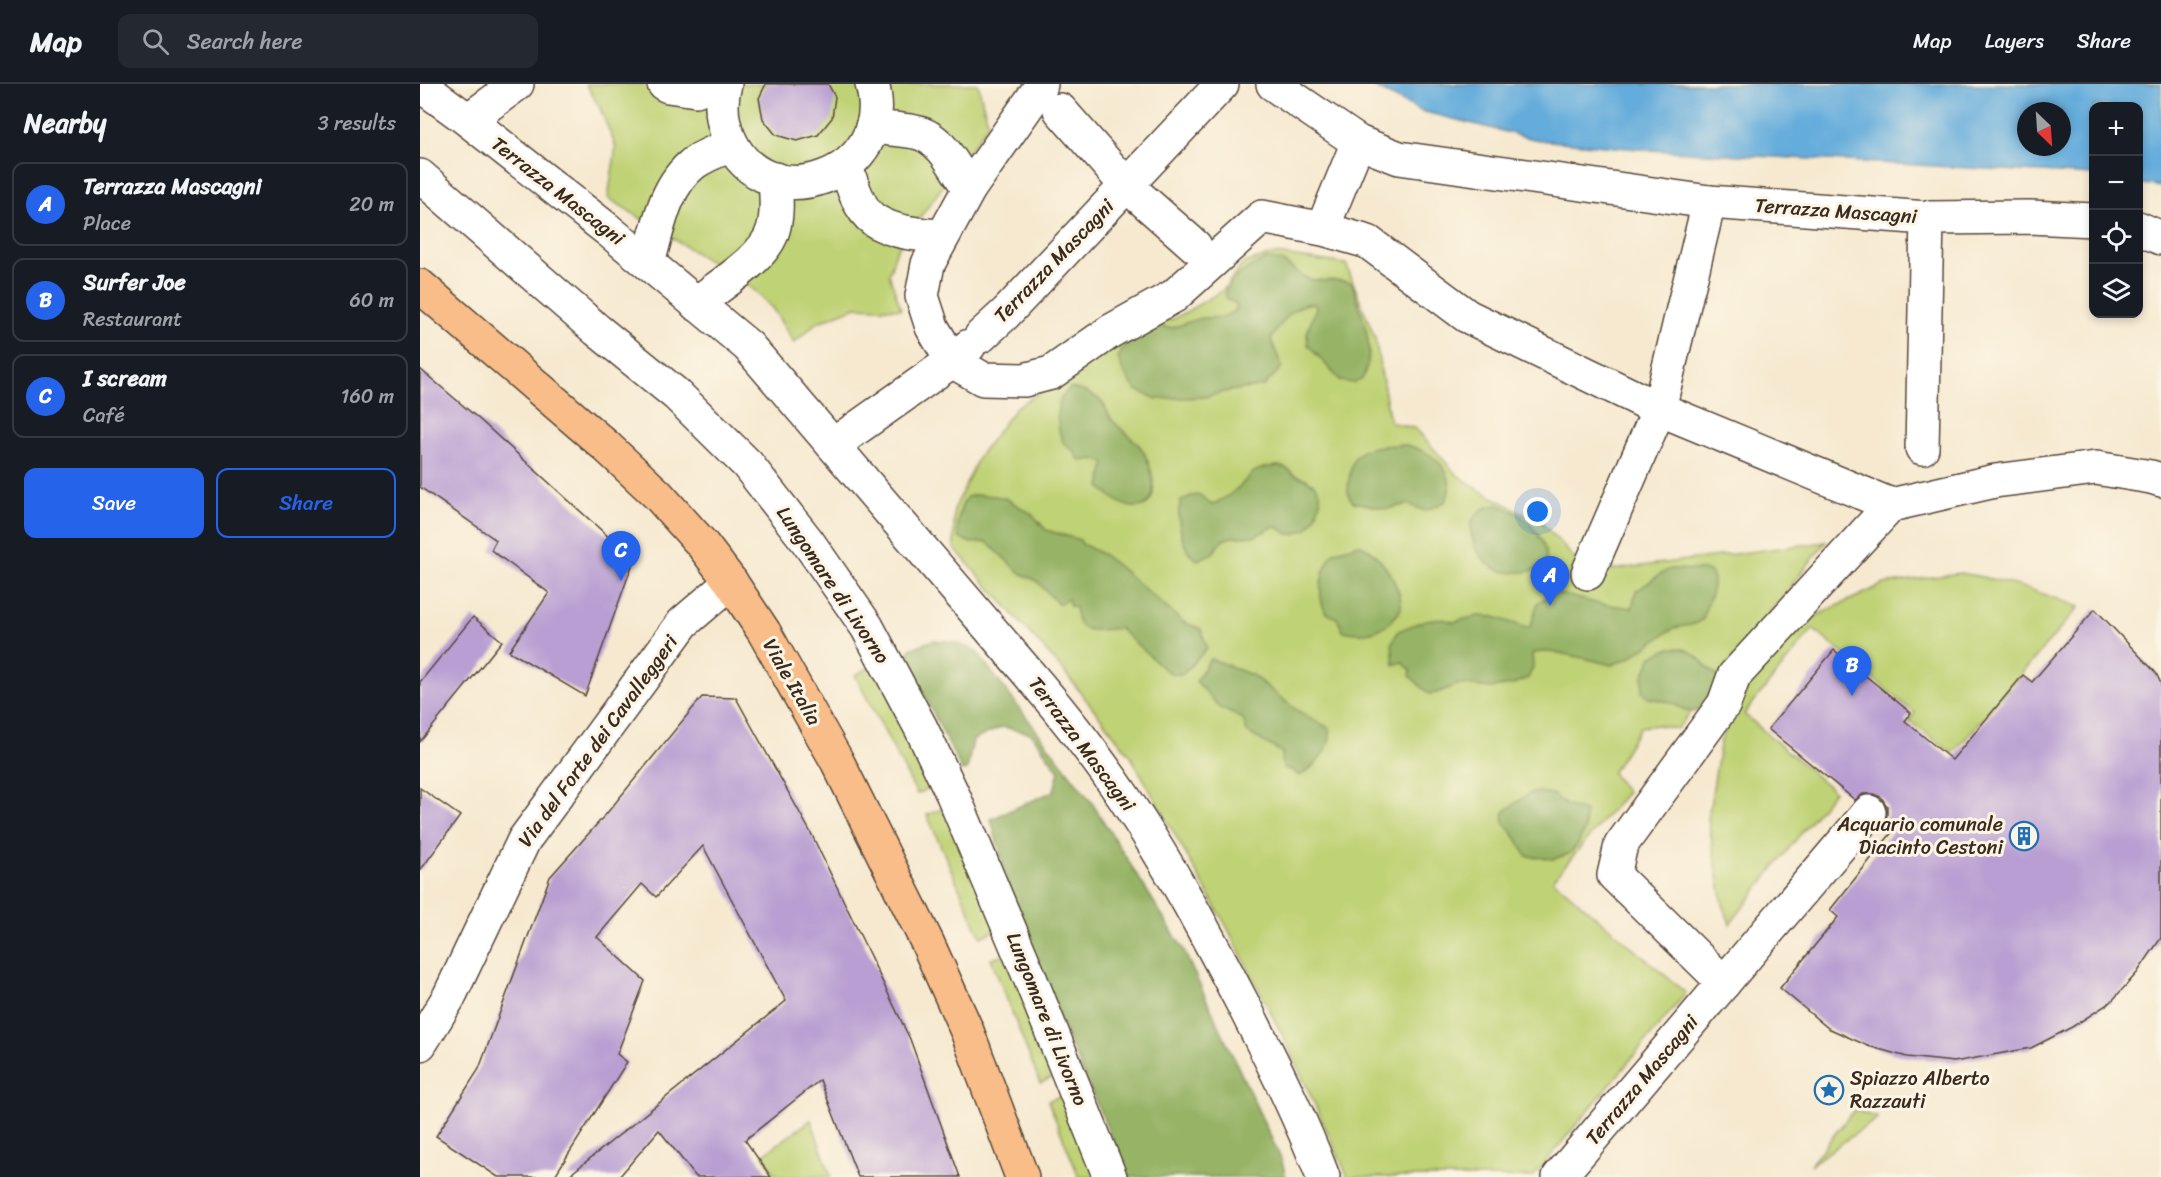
<!DOCTYPE html>
<html lang="en">
<head>
<meta charset="utf-8">
<style>
	body { margin:0; font-family:Sriracha,sans-serif; background:#242831; color:#f1f3f6 }
	.controls { position:absolute; right:18px; top:18px; display:grid; overflow:hidden; border-radius:12px; box-shadow:0 3px 9px #0003 }
	.controls button { width:54px; height:54px; display:grid; place-items:center; padding:0; border:0; border-bottom:2px solid #363941; background:#171b24; color:#f1f3f6; font:30px sans-serif }
	.compass { position:absolute; left:1597px; top:18px; width:54px; height:54px; border-radius:50%; background:#171b24; box-shadow:0 3px 9px #0003; rotate:155deg }
	.you { position:absolute; left:1118px; top:428px; width:21px; height:21px; margin:-15px; border:4px solid #fff; border-radius:50%; background:#1a73e8; box-shadow:0 0 0 9px #1a73e833 }
	.badge { display:grid; place-items:center; width:39px; height:39px; border-radius:50%; background:#2563eb; color:#fff; font-size:20px; font-weight:700 }
	.pin { position:absolute; translate:-50% -50px; filter:drop-shadow(0 2px 3px #0008) }
	.pin::after { content:''; position:absolute; top:32px; width:21px; height:18px; background:inherit; clip-path:polygon(0 0,100% 0,50% 100%) }
	.list { margin:0; padding:0; list-style:none }
	h2 { display:flex; justify-content:space-between; align-items:center; height:78px; margin:0; padding:0 24px; font-size:26px }
	h2 small { font-size:20px; font-weight:400; color:#9ea1a6 }
	.list li { display:grid; grid-template-columns:39px 1fr auto; gap:18px; align-items:center; box-sizing:border-box; height:84px; margin:0 12px 12px; padding:0 12px; border:2px solid #363941; border-radius:12px }
	.list b { display:block; font-size:22px; white-space:nowrap }
	.list p { margin:0; font-size:20px; white-space:nowrap; color:#9ea1a6 }
	.list em { font-size:20px; font-style:normal; color:#9ea1a6 }
	.actions { display:flex; gap:12px; padding:18px 24px }
	.actions a { flex:1; padding:14px 0; border:2px solid #2563eb; border-radius:12px; text-align:center; font-size:21px; color:#2563eb }
	.actions .main { background:#2563eb; color:#fff }
	.icon { flex:none; width:33px; height:33px; fill:none; stroke:currentColor; stroke-width:2; stroke-linecap:round; stroke-linejoin:round }
	.map { position:relative; flex:none; width:1741px; height:1093px; overflow:hidden }
	header { display:flex; align-items:center; gap:36px; box-sizing:border-box; height:84px; padding:0 30px; background:#171b24; border-bottom:2px solid #363941 }
	header strong { font-size:28px }
	nav { display:flex; gap:33px; margin-inline-start:auto; font-size:21px }
	.search { width:420px; height:54px; background:#242831; display:flex; align-items:center; gap:15px; box-sizing:border-box; padding:0 21px; border-radius:12px; color:#9ea1a6; font-size:22px }
	main { display:flex }
	aside { flex:1; background:#171b24 }
	.map>svg:first-child { display:block }
	.green { fill:#bfd275; stroke:#7d7e4a; stroke-width:1.5 }
	.forest { fill:#97b466; stroke:#696f42; stroke-width:1.5 }
	.water { fill:#63acdb; stroke:#4f6b7c; stroke-width:1.5; fill-rule:evenodd }
	.building { fill:#b89ed2 }
	.lines { fill:none; stroke-linecap:round; stroke-linejoin:round }
	.minor-casing { stroke:#574739; stroke-width:36 }
	.major-casing { stroke:#574739; stroke-width:36 }
	.minor { stroke:#fff; stroke-width:33 }
	.major { stroke:#f9bd89; stroke-width:33 }
	.labels { text-anchor:middle; dominant-baseline:central; stroke-width:6; stroke-linejoin:round; paint-order:stroke }
	.street-label { font-size:20px; fill:#3b2a1e; stroke:#fcf5e5 }
	.poi-label { font-size:20px; fill:#3b2a1e; stroke:#fcf5e5; text-anchor:end }
</style>
</head>
<body>
<header>
<strong>Map</strong>
<div class="search"><svg class="icon" aria-label="search" viewBox="0 0 24 24"><circle cx="10" cy="10" r="6"/><path d="M15 15l6 6"/></svg>Search here</div>
<nav><a>Map</a><a>Layers</a><a>Share</a></nav>
</header>
<main>
<aside>
<h2>Nearby<small>3 results</small></h2>
<ul class="list">
<li><span class="badge">A</span><div><b>Terrazza Mascagni</b><p>Place</p></div><em>20 m</em></li>
<li><span class="badge">B</span><div><b>Surfer Joe</b><p>Restaurant</p></div><em>60 m</em></li>
<li><span class="badge">C</span><div><b>I scream</b><p>Café</p></div><em>160 m</em></li>
</ul>
<div class="actions"><a class="main">Save</a><a>Share</a></div>
</aside>
<div class="map">
<svg width="1741" height="1093" viewBox="0 0 1741 1093">
	<rect width="100%" height="100%" fill="#fcf5e5"/>
	<filter id="ink" filterUnits="userSpaceOnUse"><feTurbulence type="fractalNoise" baseFrequency=".0167" numOctaves="2"/><feDisplacementMap in="SourceGraphic" scale="12" xChannelSelector="R" yChannelSelector="G"/><feConvolveMatrix kernelMatrix="1 2 1 2 8 2 1 2 1" color-interpolation-filters="sRGB"/></filter>
	<filter id="wash" filterUnits="userSpaceOnUse"><feTurbulence type="fractalNoise" baseFrequency=".008" numOctaves="4" result="noise"/><feDisplacementMap in="SourceGraphic" scale="24" xChannelSelector="R" yChannelSelector="G"/><feGaussianBlur stdDeviation="1.35" result="paint"/><feColorMatrix in="noise" values="0 0 0 0 0 0 0 0 0 0 0 0 0 0 0 0 0 1.4 0 .05"/><feComposite in="paint" operator="in"/></filter>
	<g filter="url(#wash)">
		<rect width="100%" height="100%" fill="#f6e9d0"/>
		<g class="green">
			<path d="M 166,0 L 558,0 L 568,40 L 477,165 L 469,190 L 481,225 L 436,223 L 396,239 L 374,259 L 353,225 L 332,204 L 188,114 L 196,63 L 180,24 Z"/>
			<path d="M 855,170 L 926,180 L 955,254 L 970,338 L 996,345 L 1036,390 L 1061,407 L 1121,438 L 1168,489 L 1406,458 L 1257,645 L 1238,641 L 1220,643 L 1192,689 L 1207,708 L 1133,796 L 1266,909 L 1113,1093 L 928,1093 L 869,964 L 807,843 L 710,671 L 642,585 L 534,464 L 534,426 L 559,372 L 596,323 L 734,239 L 754,235 L 802,207 L 824,179 Z"/>
			<path d="M 1540,489 C 1584,496 1618,507 1659,523 L 1533,669 L 1489,637 L 1495,629 L 1393,545 L 1324,630 L 1414,707 L 1310,840 L 1303,820 L 1288,734 L 1301,656 L 1336,587 L 1394,533 L 1464,500 Z"/>
			<path d="M 454,581 L 517,701 L 497,710 L 435,591 Z"/>
			<path d="M 527,723 L 580,844 L 561,853 L 507,731 Z"/>
			<path d="M 589,868 L 638,991 L 620,999 L 571,875 Z"/>
			<path d="M 648,1009 L 682,1093 L 659,1093 L 628,1017 Z"/>
			<path d="M 1434,1026 L 1458,1034 L 1390,1081 Z"/>
			<path d="M 391,1036 L 411,1093 L 357,1093 L 343,1071 Z"/>
		</g>
		<g class="forest">
			<path d="M 847,175 C 868,174 872,189 889,195 C 904,199 918,193 932,199 C 939,223 952,252 948,277 C 947,283 944,290 942,295 L 934,299 L 921,297 L 888,261 L 887,249 L 896,224 L 895,220 C 874,217 861,240 851,255 L 862,283 L 844,302 L 808,307 L 785,313 L 737,315 L 716,306 L 703,288 L 698,274 C 705,256 717,245 736,243 C 741,242 746,244 751,244 C 760,242 769,237 778,235 C 791,232 808,237 817,223 L 815,219 L 807,216 L 805,208 C 813,191 830,182 847,175 Z"/>
			<path d="M 650,304 C 660,305 677,311 683,320 C 687,325 688,331 692,336 C 701,346 714,354 722,365 C 731,379 745,423 716,423 C 702,424 690,411 680,403 L 685,379 L 673,375 L 660,377 L 654,367 L 644,360 L 639,347 L 637,329 L 641,314 Z"/>
			<path d="M 986,361 C 1011,366 1041,389 1025,418 L 1005,427 L 988,420 L 967,425 L 933,418 C 926,411 928,404 929,396 C 930,390 931,382 933,377 C 941,359 969,362 986,361 Z"/>
			<path d="M 858,382 L 866,384 L 875,391 L 886,395 L 896,402 L 900,409 L 900,418 L 895,434 L 887,445 L 875,450 L 868,450 L 857,443 L 853,443 L 835,452 L 812,453 L 803,456 L 793,469 L 778,476 C 762,469 755,432 761,417 L 771,412 L 780,411 L 792,421 C 799,417 807,413 813,408 C 834,392 826,385 858,382 Z"/>
			<path d="M 556,411 L 576,412 L 587,415 L 612,430 L 626,446 L 660,456 L 662,460 L 682,470 L 698,482 L 763,538 L 781,545 L 787,564 L 763,590 L 752,590 L 744,585 L 699,544 C 691,545 666,549 661,542 C 657,538 656,528 655,523 L 650,522 L 648,515 L 638,520 L 617,497 L 600,489 L 567,458 L 551,459 L 539,454 C 536,439 538,426 547,413 Z"/>
			<path d="M 1078,421 C 1102,427 1125,451 1127,475 C 1121,484 1114,487 1104,488 C 1098,488 1091,489 1085,488 C 1052,481 1032,425 1078,421 Z"/>
			<path d="M 938,460 C 958,466 981,501 981,523 C 980,527 977,531 974,534 C 959,550 944,551 923,547 L 917,534 L 906,529 C 895,510 902,484 914,468 Z"/>
			<path d="M 1251,485 L 1283,486 L 1292,489 C 1296,510 1286,516 1283,535 L 1275,540 L 1254,544 L 1209,574 L 1192,581 C 1176,577 1127,563 1112,570 L 1113,583 L 1108,594 L 1092,601 L 1071,604 L 1039,600 L 1017,609 L 1009,610 L 990,592 L 991,586 L 982,578 L 974,581 L 972,559 L 978,547 L 1006,536 L 1023,535 L 1033,538 L 1058,532 L 1075,533 L 1107,544 L 1111,541 L 1118,518 L 1136,509 L 1176,519 L 1212,524 L 1216,507 C 1228,500 1237,490 1251,485 Z"/>
			<path d="M 513,556 L 532,558 L 555,566 L 672,719 L 762,863 L 862,1077 L 866,1093 L 709,1093 L 600,846 L 571,735 L 634,707 L 639,687 L 611,649 L 582,643 L 553,656 L 547,686 L 542,687 L 487,576 L 490,565 Z"/>
			<path d="M 1250,564 C 1281,562 1281,586 1303,594 L 1291,621 L 1274,628 L 1265,626 L 1250,618 L 1229,614 L 1222,608 L 1223,592 L 1232,572 Z"/>
			<path d="M 790,575 C 805,579 817,586 832,591 L 878,627 L 909,644 C 915,662 894,684 879,692 L 874,687 L 864,684 L 861,676 L 863,669 L 827,648 L 823,635 L 800,624 L 776,597 Z"/>
			<path d="M 1119,708 L 1132,710 L 1147,722 L 1165,727 L 1165,745 L 1158,760 L 1149,770 L 1133,775 L 1107,772 C 1102,765 1098,757 1093,750 C 1086,741 1082,740 1084,728 L 1108,710 Z"/>
		</g>
		<path class="water" d="M 948,0 L 1741,0 L 1741,103 L 1719,99 L 1718,22 L 1674,22 L 1673,91 L 1230,66 L 1118,56 L 1001,27 ZM 1606,27 L 1642,27 L 1642,63 L 1606,63 Z"/>
		<g id="blocks">
			<g class="building">
				<path d="M 346,0 L 408,0 L 415,13 L 412,34 L 398,51 L 377,57 L 356,51 L 343,35 L 339,14 Z"/>
				<path d="M 0,285 L 60,336 L 214,476 L 165,612 L 89,567 L 129,509 L 71,466 L 76,456 L 0,403 Z"/>
				<path d="M 1675,525 L 1736,589 L 1741,600 L 1741,854 L 1717,889 L 1691,918 L 1652,943 L 1611,964 L 1534,978 L 1487,973 L 1448,962 L 1408,944 L 1360,904 L 1418,833 L 1410,826 L 1473,747 L 1464,739 L 1467,731 L 1467,722 L 1461,713 L 1453,710 L 1443,710 L 1435,716 L 1348,645 L 1414,566 L 1491,629 L 1485,637 L 1532,676 L 1603,591 L 1612,598 Z"/>
				<path d="M 53,533 L 82,557 L 0,658 L 0,598 Z"/>
				<path d="M 282,613 L 316,614 L 391,749 L 490,955 L 540,1093 L 438,1093 L 400,996 L 325,1056 L 351,1093 L 276,1093 L 239,1046 L 199,1093 L 147,1093 L 366,917 L 283,762 L 236,813 L 222,800 L 177,853 L 225,897 L 197,970 L 207,978 L 134,1093 L 78,1093 L 16,1052 L 59,985 L 130,793 L 187,729 Z"/>
				<path d="M 0,704 L 40,732 L 0,787 Z"/>
			</g>
		</g>
	</g>
	<g filter="url(#ink)">
		<use href="#blocks" fill-opacity="0" stroke="#574739" stroke-width="1.5"/>
		<g class="lines">
			<g class="minor-casing">
				<g id="minor">
					<path d="M 244,0 L 248,2 L 276,6 L 290,0"/>
					<path d="M 305,0 C 300,18 301,36 309,54 C 345,139 478,91 452,0"/>
					<path d="M 621,0 L 620,4 L 549,105 L 508,180 L 502,212 L 512,243 L 532,277 L 563,295 L 604,296 L 631,289 L 691,247 L 754,212 L 842,133 L 903,145 L 948,158 L 1047,232 L 1239,325 L 1471,421 L 1575,397 L 1676,384 L 1731,393 L 1741,396"/>
					<path d="M 853,0 L 938,58 L 979,74 L 1289,118 L 1507,134 L 1610,133 L 1674,136"/>
					<path d="M 0,1 L 48,36 L 188,146 L 328,262 L 620,603 C 650,639 679,676 705,715 C 750,781 788,853 825,924 C 853,979 881,1035 903,1093"/>
					<path d="M 640,26 L 706,101 L 775,162"/>
					<path d="M 48,36 L 97,0"/>
					<path d="M 452,43 C 466,45 481,45 495,48 C 522,53 535,84 549,105"/>
					<path d="M 426,82 C 431,99 439,126 454,136 C 473,149 501,151 523,152"/>
					<path d="M 0,92 L 177,246 L 257,311 L 327,380 L 388,458 L 447,543 L 501,644 L 533,711 L 608,889 L 690,1093"/>
					<path d="M 908,131 L 938,58"/>
					<path d="M 1718,144 L 1741,154"/>
					<path d="M 228,179 C 238,145 244,102 274,79 C 285,71 299,66 312,61"/>
					<path d="M 1269,201 L 1289,118"/>
					<path d="M 276,220 C 299,201 345,175 353,146 C 358,130 356,112 355,95"/>
					<path d="M 561,252 L 586,229 L 802,0"/>
					<path d="M 413,361 L 532,277 L 549,262"/>
					<path d="M 1502,364 L 1507,134"/>
					<path d="M 1168,489 L 1239,325 L 1268,204"/>
					<path d="M 1304,899 L 1194,791 L 1201,761 L 1304,620 L 1314,592 L 1471,421"/>
					<path d="M 0,960 L 29,913 L 104,756 L 263,539 L 311,498"/>
					<path d="M 1139,1093 L 1449,728"/>
				</g>
			</g>
			<g class="major-casing">
				<path id="major" d="M 0,202 L 187,363 L 238,411 L 282,460 L 311,498 L 344,548 L 417,677 L 507,858 L 547,947 L 602,1093"/>
			</g>
			<use href="#minor" class="minor"/>
			<use href="#major" class="major"/>
		</g>
	</g>
	<defs>
		<g id="building-ring" transform="scale(1.5)"><circle r="9.5" fill="#fcf5e5" stroke="#1f6fb2" stroke-width="1.5"/><path d="M-4-6H4V6H1V3H-1V6H-4ZM-2.5-4.3h1.7v1.8h-1.7ZM.8-4.3h1.7v1.8H.8ZM-2.5-1h1.7V.8h-1.7ZM.8-1h1.7V.8H.8Z" fill="#1f6fb2"/></g>
		<g id="sight-ring" transform="scale(1.5)"><circle r="9.5" fill="#fcf5e5" stroke="#1f6fb2" stroke-width="1.5"/><path d="M0-6L1.8-2.2L6-1.7L2.9 1.2L3.7 5.4L0 3.3L-3.7 5.4L-2.9 1.2L-6-1.7L-1.8-2.2Z" fill="#1f6fb2"/></g>
	</defs>
	<g fill-rule="evenodd">
		<use href="#building-ring" x="1604" y="752"/>
		<use href="#sight-ring" x="1409" y="1006"/>
	</g>
	<g class="labels">
		<g class="street-label">
			<text transform="translate(138 107) rotate(38)">Terrazza Mascagni</text>
			<text transform="translate(1416 127) rotate(4)">Terrazza Mascagni</text>
			<text transform="translate(634 177) rotate(-46)">Terrazza Mascagni</text>
			<text transform="translate(413 501) rotate(56)">Lungomare di Livorno</text>
			<text transform="translate(372 598) rotate(60)">Viale Italia</text>
			<text transform="translate(178 657) rotate(-54)">Via del Forte dei Cavalleggeri</text>
			<text transform="translate(662 660) rotate(53)">Terrazza Mascagni</text>
			<text transform="translate(627 935) rotate(68)">Lungomare di Livorno</text>
			<text transform="translate(1222 996) rotate(-50)">Terrazza Mascagni</text>
		</g>
		<g class="poi-label">
			<text x="1583" y="740">Acquario comunale<tspan x="1583" dy="23">Diacinto Cestoni</tspan></text>
			<text x="1430" y="994" text-anchor="start">Spiazzo Alberto<tspan x="1430" dy="23">Razzauti</tspan></text>
		</g>
	</g>
</svg>
<div class="controls">
<button>+</button>
<button>−</button>
<button><svg class="icon" aria-label="locate" viewBox="0 0 24 24"><circle cx="12" cy="12" r="6"/><path d="M12 2v4M12 18v4M2 12h4M18 12h4"/></svg></button>
<button><svg class="icon" aria-label="layers" viewBox="0 0 24 24"><path d="M12 4l9 5-9 5-9-5zM3 14l9 5 9-5"/></svg></button>
</div>
<svg class="compass" viewBox="-18 -18 36 36"><path d="M0-13l5 13h-10z" fill="#e53935"/><path d="M0 13l5-13h-10z" fill="#9ea1a6"/></svg>
<div class="you"></div>
<div class="pin badge" style="left:1130px;top:522px">A</div>
<div class="pin badge" style="left:1432px;top:612px">B</div>
<div class="pin badge" style="left:201px;top:497px">C</div>
</div>
</main>
</body>
</html>
